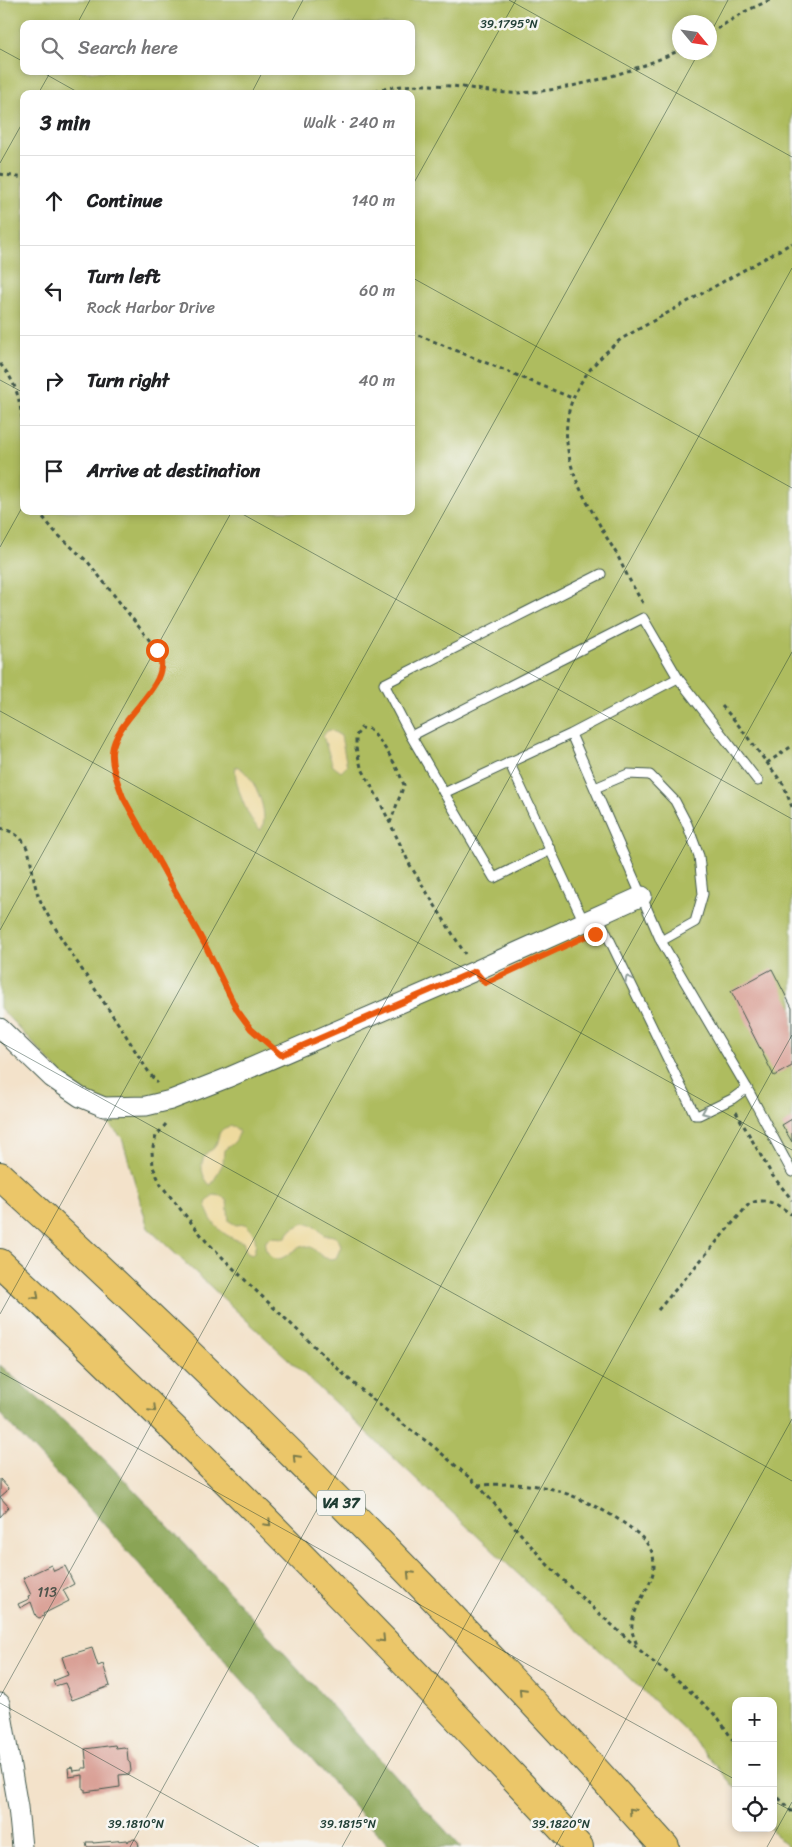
<!DOCTYPE html>
<html lang="en">
<head>
<meta charset="utf-8">
<style>
	body { margin:0; font-family:Sriracha,sans-serif; background:#f2f2f2; color:#202124 }
	.controls { position:absolute; right:15px; bottom:15px; display:grid; overflow:hidden; border-radius:10px; box-shadow:0 2px 8px #0003 }
	.controls button { width:45px; height:45px; display:grid; place-items:center; padding:0; border:0; border-bottom:1px solid #e0e0e0; background:#fff; color:#202124; font:25px sans-serif }
	.compass { position:absolute; left:672px; top:15px; width:45px; height:45px; border-radius:50%; background:#fff; box-shadow:0 2px 8px #0003; rotate:119deg }
	.stop { position:absolute; width:15px; height:15px; margin:-11px; border:4px solid #ea580c; border-radius:50%; background:#fff }
	.stop.end { background:#ea580c; border-color:#fff; box-shadow:0 1px 5px #0008 }
	.list { margin:0; padding:0; list-style:none }
	h2 { display:flex; justify-content:space-between; align-items:center; height:65px; margin:0; padding:0 20px; font-size:21px }
	h2 small { font-size:16px; font-weight:400; color:#757577 }
	.list li { display:grid; grid-template-columns:32px 1fr auto; gap:15px; align-items:center; box-sizing:border-box; height:90px; padding:0 20px; border-top:1px solid #e0e0e0 }
	.list b { display:block; font-size:19px; white-space:nowrap }
	.list p { margin:0; font-size:16px; white-space:nowrap; color:#757577 }
	.list em { font-size:16px; font-style:normal; color:#757577 }
	.icon { flex:none; width:28px; height:28px; fill:none; stroke:currentColor; stroke-width:2; stroke-linecap:round; stroke-linejoin:round }
	.map { position:relative; flex:none; width:792px; height:1847px; overflow:hidden }
	.search { position:absolute; background:#fff; box-shadow:0 2px 8px #0003; left:20px; top:20px; width:395px; height:55px; display:flex; align-items:center; gap:12px; box-sizing:border-box; padding:0 18px; border-radius:10px; color:#757577; font-size:19px }
	.panel { position:absolute; background:#fff; box-shadow:0 2px 8px #0003; left:20px; top:90px; width:395px; height:425px; border-radius:10px }
	.map>svg:first-child { display:block }
	.green { fill:#aebc5e; stroke:#667c49; fill-rule:evenodd }
	.forest { fill:#8aa455; stroke:#547044 }
	.sand { fill:#eeda9e; stroke:#868c69 }
	.building { fill:#d89b91 }
	.lines { fill:none; stroke-linecap:round; stroke-linejoin:round }
	.service-casing { stroke:#3f564a; stroke-width:11 }
	.minor-casing { stroke:#3f564a; stroke-width:21 }
	.motorway-casing { stroke:#3f564a; stroke-width:30 }
	.path { stroke:#3f564a; stroke-width:3; stroke-dasharray:4 4; stroke-linecap:butt }
	.service { stroke:#fff; stroke-width:9 }
	.minor { stroke:#fff; stroke-width:19 }
	.motorway { stroke:#ebc669; stroke-width:28 }
	.oneway { stroke:#8f9e9a }
	.oneway2 { stroke:#7b7b4c }
	.route { stroke:#ea580c; stroke-width:6 }
	.ticks { fill:none; stroke:#1f3d34; stroke-width:1; stroke-opacity:0.45 }
	.labels { text-anchor:middle; dominant-baseline:central; stroke-width:5; stroke-linejoin:round; paint-order:stroke }
	.number-label { font-size:14px; fill:#4d544b }
	.shield { fill:#f6f6f2; stroke:#60746d; stroke-width:1 }
	.shield-label { font-size:15px; font-weight:bold; fill:#1f3d34 }
	.ticks-label { font-size:12px; text-anchor:middle; fill:#1f3d34; stroke:#f6f6f2; stroke-width:5; stroke-linejoin:round; paint-order:stroke }
</style>
</head>
<body>
<div class="map">
<svg width="792" height="1847" viewBox="0 0 792 1847">
	<rect width="100%" height="100%" fill="#f6f6f2"/>
	<filter id="ink" filterUnits="userSpaceOnUse"><feTurbulence type="fractalNoise" baseFrequency=".02" numOctaves="2"/><feDisplacementMap in="SourceGraphic" scale="10" xChannelSelector="R" yChannelSelector="G"/><feConvolveMatrix kernelMatrix="1 2 1 2 8 2 1 2 1" color-interpolation-filters="sRGB"/></filter>
	<filter id="wash" filterUnits="userSpaceOnUse"><feTurbulence type="fractalNoise" baseFrequency=".0096" numOctaves="4" result="noise"/><feDisplacementMap in="SourceGraphic" scale="20" xChannelSelector="R" yChannelSelector="G"/><feGaussianBlur stdDeviation="1.12" result="paint"/><feColorMatrix in="noise" values="0 0 0 0 0 0 0 0 0 0 0 0 0 0 0 0 0 1.4 0 .05"/><feComposite in="paint" operator="in"/></filter>
	<g filter="url(#wash)">
		<rect width="100%" height="100%" fill="#f3e2ca"/>
		<path class="green" d="M 0,0 L 792,0 L 792,1847 L 787,1847 L 770,1828 L 773,1828 L 773,1701 L 736,1701 L 736,1789 L 688,1733 L 148,1228 L 122,1138 L 0,1008 ZM 680,22 L 710,22 L 710,52 L 680,52 ZM 24,24 L 411,24 L 411,71 L 24,71 ZM 24,94 L 411,94 L 411,511 L 24,511 Z"/>
		<path class="forest" d="M 0,1365 C 35,1397 73,1427 106,1461 C 228,1586 341,1720 461,1847 L 390,1847 L 93,1512 L 0,1414 Z"/>
		<g class="sand">
			<path d="M 331,730 L 341,736 L 347,766 L 341,772 L 333,766 L 323,736 L 327,731 Z"/>
			<path d="M 236,766 C 253,772 271,814 261,830 C 249,824 232,779 236,766 Z"/>
			<path d="M 233,1126 L 237,1129 L 239,1133 C 236,1143 232,1144 224,1150 L 223,1163 L 212,1184 L 210,1185 C 202,1177 199,1165 205,1155 C 207,1151 211,1151 214,1148 C 221,1137 215,1128 233,1126 Z"/>
			<path d="M 213,1195 L 222,1196 L 227,1201 L 229,1221 L 236,1225 L 245,1224 C 255,1231 259,1245 252,1255 L 247,1253 L 243,1242 C 224,1237 208,1223 206,1203 Z"/>
			<path d="M 304,1223 L 315,1226 L 324,1235 C 333,1235 339,1236 341,1247 L 336,1258 C 319,1263 316,1244 304,1246 C 289,1248 278,1273 265,1248 L 266,1241 L 271,1237 L 285,1238 L 292,1229 Z"/>
		</g>
		<g id="blocks">
			<g class="building">
				<path d="M 772,969 L 792,1008 L 792,1066 L 774,1076 L 731,991 Z"/>
				<path d="M 792,1119 L 792,1142 L 782,1125 Z"/>
				<path d="M 0,1479 L 8,1488 L 7,1491 L 0,1497 L 9,1507 L 0,1517 Z"/>
				<path d="M 51,1565 L 54,1571 L 65,1566 L 74,1584 L 63,1590 L 69,1601 L 43,1614 L 44,1616 L 39,1618 L 36,1616 L 31,1602 L 20,1608 L 18,1604 L 29,1599 L 28,1596 L 31,1595 L 23,1578 Z"/>
				<path d="M 92,1648 L 98,1666 L 103,1664 L 110,1686 L 72,1700 L 65,1683 L 55,1686 L 53,1681 L 68,1675 L 62,1657 Z"/>
				<path d="M 115,1745 L 116,1748 L 124,1747 L 127,1749 L 128,1761 L 130,1763 L 131,1771 L 129,1774 L 119,1775 L 120,1787 L 85,1792 L 85,1789 L 83,1789 L 83,1775 L 69,1777 L 68,1768 L 72,1767 L 73,1771 L 82,1770 L 82,1768 L 87,1768 L 85,1749 Z"/>
				<path d="M 135,1839 L 138,1842 L 139,1847 L 87,1847 L 86,1842 L 93,1842 L 93,1843 L 127,1840 L 128,1842 L 129,1840 Z"/>
			</g>
		</g>
	</g>
	<g filter="url(#ink)">
		<use href="#blocks" fill-opacity="0" stroke="#3f564a" stroke-width="1"/>
		<g class="lines">
			<g class="service-casing">
				<g id="service">
					<path d="M 678,678 L 758,781"/>
					<path d="M 571,734 L 678,678 L 643,618 L 411,736 L 444,793 L 571,734 L 661,941 L 747,1088 L 792,1172"/>
					<path d="M 411,736 L 384,684 L 601,574"/>
					<path d="M 509,762 L 584,922"/>
					<path d="M 595,788 L 628,774 L 650,775 L 675,801 L 687,824 L 699,856 L 703,894 L 695,922 L 661,941"/>
					<path d="M 444,793 L 494,878 L 551,850"/>
					<path d="M 598,916 L 695,1115 L 699,1115 L 732,1099 L 747,1088"/>
				</g>
			</g>
			<g class="minor-casing">
				<g id="minor">
					<path d="M 0,1028 L 52,1078 L 80,1097 L 104,1107 L 146,1106 L 171,1100 L 227,1078 L 475,971 L 642,896"/>
					<path d="M 0,1703 L 18,1807 L 22,1847"/>
				</g>
			</g>
			<g class="motorway-casing">
				<g id="motorway">
					<path d="M 0,1176 C 232,1388 455,1612 665,1847"/>
					<path d="M 0,1263 C 201,1449 392,1646 579,1847"/>
				</g>
			</g>
			<g class="path">
				<path d="M 710,33 L 746,11 L 770,0"/>
				<path d="M 367,94 C 395,83 432,84 461,87 C 480,89 500,94 518,93 C 569,91 634,72 680,50"/>
				<path d="M 0,174 L 24,178"/>
				<path d="M 411,332 L 572,398"/>
				<path d="M 0,364 C 19,384 21,408 24,434"/>
				<path d="M 38,511 L 56,533 L 88,562 L 157,650 C 158,654 161,658 161,661 C 165,690 116,719 112,752 C 111,767 118,783 123,797 C 150,847 179,895 205,945 C 222,979 234,1015 264,1041"/>
				<path d="M 643,603 C 634,589 628,577 621,563 C 616,551 608,541 602,529 C 591,509 577,487 571,464 C 556,409 580,373 621,339 L 792,243"/>
				<path d="M 722,706 L 736,722 L 783,784 L 792,807"/>
				<path d="M 767,763 L 792,746"/>
				<path d="M 390,823 L 404,785 C 396,764 385,745 369,729 L 361,728 L 356,736 L 356,748 L 361,767 L 380,802 L 410,865 L 465,954"/>
				<path d="M 0,828 C 36,837 28,863 37,892 C 42,907 52,922 60,936 C 78,964 97,992 115,1019 C 130,1040 141,1063 157,1083"/>
				<path d="M 736,1112 L 772,1175 L 792,1200"/>
				<path d="M 166,1124 L 156,1136 L 152,1151 L 153,1167 L 161,1185 L 206,1241 L 251,1286 L 352,1382 L 404,1425 L 433,1446 L 478,1485 L 546,1563 L 570,1587 L 653,1662 L 680,1682 L 707,1707 L 719,1719 L 736,1745"/>
				<path d="M 658,1310 L 749,1204 C 765,1196 779,1205 792,1215"/>
				<path d="M 478,1485 C 500,1484 521,1483 543,1487 C 570,1491 633,1522 648,1545 C 653,1551 654,1559 654,1567 C 652,1589 630,1608 632,1631 C 633,1636 636,1641 637,1646"/>
				<path d="M 773,1792 L 792,1812"/>
			</g>
			<use href="#service" class="service"/>
			<use href="#minor" class="minor"/>
			<use href="#motorway" class="motorway"/>
		</g>
		<defs><path id="oneway-chevron" d="M-2-3.5L2.5 0L-2 3.5" fill="none" stroke-width="1.6" stroke-linecap="round" stroke-linejoin="round" transform="scale(1.25)"/></defs>
		<g class="oneway">
			<use href="#oneway-chevron" transform="translate(628 979) rotate(-117)"/>
			<use href="#oneway-chevron" transform="translate(705 1112) rotate(157)"/>
		</g>
		<g class="oneway2">
			<use href="#oneway-chevron" transform="translate(36 1296) rotate(43)"/>
			<use href="#oneway-chevron" transform="translate(153 1409) rotate(45)"/>
			<use href="#oneway-chevron" transform="translate(296 1458) rotate(-134)"/>
			<use href="#oneway-chevron" transform="translate(268 1523) rotate(45)"/>
			<use href="#oneway-chevron" transform="translate(410 1574) rotate(-134)"/>
			<use href="#oneway-chevron" transform="translate(382 1639) rotate(46)"/>
			<use href="#oneway-chevron" transform="translate(522 1691) rotate(-133)"/>
			<use href="#oneway-chevron" transform="translate(632 1811) rotate(-132)"/>
		</g>
	</g>
	<g class="lines" filter="url(#ink)">
		<path class="route" d="M 157,650 C 158,654 161,658 161,661 C 165,690 115,720 112,752 C 111,767 118,783 123,797 L 205,945 L 237,1010 L 251,1029 L 281,1055 L 475,971 L 485,983 L 584,937 L 595,934"/>
	</g>
	<path class="ticks" d="M 509,0 L 792,157M 77,24 L 90,0M 290,24 L 303,0M 710,34 L 728,0M 0,49 L 24,62M 40,71 L 81,94M 38,94 L 51,71M 251,94 L 263,71M 0,163 L 24,120M 411,188 L 516,0M 411,277 L 792,488M 0,380 L 24,393M 237,511 L 792,819M 0,547 L 24,504M 0,711 L 792,1150M 0,930 L 232,511M 0,1042 L 792,1481M 0,1314 L 699,52M 0,1372 L 736,1780M 0,1697 L 792,268M 0,1703 L 259,1847M 773,1801 L 792,1811M 130,1847 L 792,652M 342,1847 L 792,1035M 555,1847 L 792,1419M 767,1847 L 792,1802"/>
	<g class="labels">
		<g class="number-label">
			<text x="47" y="1592">113</text>
		</g>
		<rect class="shield" x="317" y="1490.5" width="48" height="25" rx="4"/>
		<g class="shield-label">
			<text x="341" y="1503">VA 37</text>
		</g>
	</g>
	<g class="ticks-label">
		<text x="509" y="28">39.1795°N</text>
		<text x="136" y="1828">39.1810°N</text>
		<text x="348" y="1828">39.1815°N</text>
		<text x="561" y="1828">39.1820°N</text>
	</g>
</svg>
<div class="controls">
<button>+</button>
<button>−</button>
<button><svg class="icon" aria-label="locate" viewBox="0 0 24 24"><circle cx="12" cy="12" r="6"/><path d="M12 2v4M12 18v4M2 12h4M18 12h4"/></svg></button>
</div>
<svg class="compass" viewBox="-18 -18 36 36"><path d="M0-13l5 13h-10z" fill="#e53935"/><path d="M0 13l5-13h-10z" fill="#757577"/></svg>
<div class="stop" style="left:157px;top:650px"></div>
<div class="stop end" style="left:595px;top:934px"></div>
<div class="search"><svg class="icon" aria-label="search" viewBox="0 0 24 24"><circle cx="10" cy="10" r="6"/><path d="M15 15l6 6"/></svg>Search here</div>
<section class="panel">
<h2>3 min<small>Walk · 240 m</small></h2>
<ul class="list">
<li><svg class="icon" aria-label="ahead" viewBox="0 0 24 24"><path d="M12 20V5M6 11l6-6 6 6"/></svg><div><b>Continue</b></div><em>140 m</em></li>
<li><svg class="icon" aria-label="left" viewBox="0 0 24 24"><path d="M17 20v-9H6M10 6l-5 5 5 5"/></svg><div><b>Turn left</b><p>Rock Harbor Drive</p></div><em>60 m</em></li>
<li><svg class="icon" aria-label="right" viewBox="0 0 24 24"><path d="M7 20v-9h11M14 6l5 5-5 5"/></svg><div><b>Turn right</b></div><em>40 m</em></li>
<li><svg class="icon" aria-label="arrive" viewBox="0 0 24 24"><path d="M6 21V4h12l-3 4 3 4H6"/></svg><div><b>Arrive at destination</b></div></li>
</ul>
</section>
</div>
</body>
</html>
